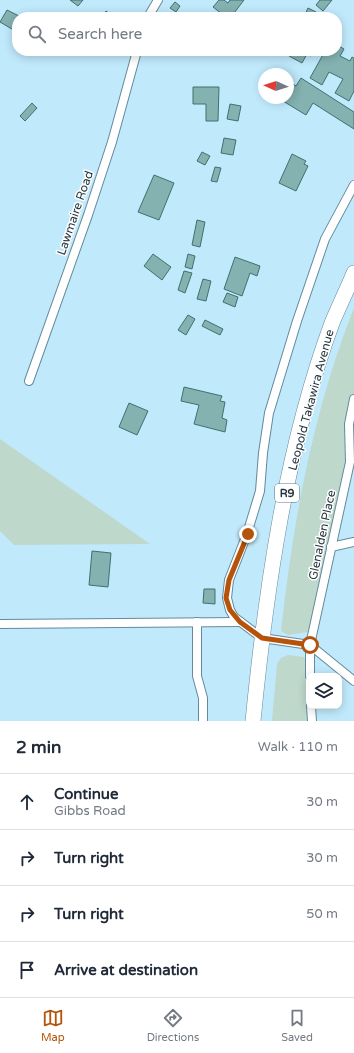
<!DOCTYPE html>
<html lang="en">
<head>
<meta charset="utf-8">
<style>
	body { margin:0; font-family:"Varela Round",sans-serif; background:#f6f6f7; color:#1f2937 }
	.controls { position:absolute; right:12px; bottom:12px; display:grid; overflow:hidden; border-radius:8px; box-shadow:0 2px 10px #0003 }
	.controls button { width:36px; height:36px; display:grid; place-items:center; padding:0; border:0; border-bottom:1px solid #e0e1e3; background:#fff; color:#1f2937; font:20px sans-serif }
	.compass { position:absolute; left:258px; top:68px; width:36px; height:36px; border-radius:50%; background:#fff; box-shadow:0 2px 10px #0003; rotate:273deg }
	.stop { position:absolute; width:12px; height:12px; margin:-9px; border:3px solid #b45309; border-radius:50%; background:#fff }
	.stop.end { background:#b45309; border-color:#fff; box-shadow:0 1px 4px #0008 }
	.list { margin:0; padding:0; list-style:none }
	h2 { display:flex; justify-content:space-between; align-items:center; height:52px; margin:0; padding:0 16px; font-size:17px }
	h2 small { font-size:13px; font-weight:400; color:#747a83 }
	.list li { display:grid; grid-template-columns:26px 1fr auto; gap:12px; align-items:center; box-sizing:border-box; height:56px; padding:0 16px; border-top:1px solid #e0e1e3 }
	.list b { display:block; font-size:15px; white-space:nowrap }
	.list p { margin:0; font-size:13px; white-space:nowrap; color:#747a83 }
	.list em { font-size:13px; font-style:normal; color:#747a83 }
	.icon { flex:none; width:22px; height:22px; fill:none; stroke:currentColor; stroke-width:2; stroke-linecap:round; stroke-linejoin:round }
	.map { position:relative; flex:none; width:354px; height:721px; overflow:hidden }
	.search { position:absolute; background:#fff; box-shadow:0 2px 10px #0003; left:12px; right:12px; top:12px; height:44px; display:flex; align-items:center; gap:10px; box-sizing:border-box; padding:0 14px; border-radius:16px; color:#747a83; font-size:15px }
	.sheet { height:276px; background:#fff }
	nav { display:flex; justify-content:space-around; align-items:center; box-sizing:border-box; height:56px; border-top:1px solid #e0e1e3; background:#fff; font-size:11px; color:#747a83 }
	nav a { display:grid; justify-items:center; gap:2px }
	nav .on { color:#b45309 }
	.map>svg:first-child { display:block }
	.green { fill:#bfd8cc }
	.building { fill:#83b2b1; stroke:#426f6f }
	.lines { fill:none; stroke-linecap:round; stroke-linejoin:round }
	.street-casing { stroke:#648a9b; stroke-width:10 }
	.highway-casing { stroke:#648a9b; stroke-width:16 }
	.street { stroke:#fff; stroke-width:8 }
	.highway { stroke:#fff; stroke-width:15 }
	.route { stroke:#b45309; stroke-width:5 }
	.labels { text-anchor:middle; dominant-baseline:central; stroke-width:3; stroke-linejoin:round; paint-order:stroke }
	.shield { fill:#fff; stroke:#677378; stroke-width:1 }
	.shield-label { font-size:11px; font-weight:bold; fill:#26373e }
	.street-label { font-size:12px; fill:#26373e; stroke:#fff }
</style>
</head>
<body>
<div class="map">
<svg width="354" height="721" viewBox="0 0 354 721">
	<rect width="100%" height="100%" fill="#c0e9fc"/>
	<g class="green">
		<path d="M 354,308 L 354,393 L 352,397 L 345,463 L 329,546 L 308,632 L 288,635 L 281,631 C 293,522 313,410 354,308 Z"/>
		<path d="M 0,439 L 150,544 L 14,545 L 0,531 Z"/>
		<path d="M 288,655 L 304,657 L 307,662 L 309,721 L 272,721 L 277,664 L 281,658 Z"/>
	</g>
	<g class="building">
		<path d="M 70,0 L 83,0 L 78,6 Z"/>
		<path d="M 219,0 L 224,0 L 228,3 L 230,0 L 244,0 L 231,17 L 219,17 L 222,14 L 213,7 Z"/>
		<path d="M 320,0 L 332,0 L 323,11 L 316,5 Z"/>
		<path d="M 175,2 L 180,6 L 176,12 L 170,8 Z"/>
		<path d="M 308,8 L 316,12 L 313,17 L 304,17 Z"/>
		<path d="M 7,10 L 21,17 L 17,17 L 17,32 L 0,22 Z"/>
		<path d="M 106,11 L 114,17 L 102,17 Z"/>
		<path d="M 337,45 L 344,49 L 340,56 L 350,61 L 352,57 L 354,58 L 354,91 L 349,101 L 335,93 L 343,79 L 329,72 L 322,85 L 310,78 L 325,51 L 337,51 Z"/>
		<path d="M 292,51 L 313,51 L 311,56 L 307,54 L 302,63 L 289,56 Z"/>
		<path d="M 301,78 L 354,112 L 354,129 L 313,103 L 306,115 L 278,98 L 288,98 L 288,81 L 296,86 Z"/>
		<path d="M 193,87 L 219,87 L 218,121 L 206,121 L 206,104 L 193,104 Z"/>
		<path d="M 32,103 L 37,108 L 25,121 L 20,116 Z"/>
		<path d="M 230,104 L 241,106 L 238,121 L 227,119 Z"/>
		<path d="M 224,138 L 236,140 L 233,155 L 221,153 Z"/>
		<path d="M 202,152 L 210,156 L 205,165 L 197,161 Z"/>
		<path d="M 292,154 L 306,161 L 304,164 L 308,166 L 296,191 L 279,183 Z"/>
		<path d="M 215,167 L 221,168 L 217,182 L 211,181 Z"/>
		<path d="M 154,175 L 174,183 L 159,220 L 138,212 Z"/>
		<path d="M 197,220 L 205,222 L 200,247 L 192,245 Z"/>
		<path d="M 153,254 L 171,267 L 162,280 L 144,266 Z"/>
		<path d="M 188,254 L 195,256 L 192,269 L 185,267 Z"/>
		<path d="M 235,257 L 260,266 L 257,276 L 250,273 L 242,296 L 224,289 Z"/>
		<path d="M 184,271 L 192,273 L 185,293 L 178,290 Z"/>
		<path d="M 203,279 L 211,281 L 206,301 L 197,299 Z"/>
		<path d="M 227,293 L 238,297 L 235,307 L 223,302 Z"/>
		<path d="M 188,315 L 195,319 L 186,335 L 178,330 Z"/>
		<path d="M 205,320 L 223,329 L 220,335 L 202,326 Z"/>
		<path d="M 184,387 L 222,396 L 220,401 L 225,402 L 222,418 L 227,420 L 225,432 L 194,424 L 199,405 L 181,401 Z"/>
		<path d="M 129,403 L 148,411 L 137,435 L 119,427 Z"/>
		<path d="M 92,551 L 111,553 L 108,587 L 89,585 Z"/>
		<path d="M 204,589 L 215,589 L 215,604 L 203,603 Z"/>
	</g>
	<g class="lines">
		<g class="street-casing">
			<g id="street">
				<path d="M 148,17 L 158,0"/>
				<path d="M 354,185 L 325,239 L 297,321 L 269,413 L 263,453 L 260,491 L 247,534 L 229,580 L 227,598 L 230,610 L 234,617 L 262,638 L 310,645 L 354,681"/>
				<path d="M 29,381 L 88,215 L 112,142 L 137,51"/>
				<path d="M 331,547 L 354,542"/>
				<path d="M 197,622 L 197,676 L 203,698 L 203,721"/>
				<path d="M 0,624 L 240,622"/>
				<path d="M 310,676 L 310,645 L 350,462 L 349,424 L 354,399"/>
				<path d="M 311,706 L 312,721"/>
			</g>
		</g>
		<g class="highway-casing">
			<path id="highway" d="M 253,721 C 266,589 286,448 332,323 C 339,306 347,290 354,273"/>
		</g>
		<use href="#street" class="street"/>
		<use href="#highway" class="highway"/>
	</g>
	<g class="lines">
		<path class="route" d="M 248,534 L 229,580 L 226,598 L 230,610 L 240,622 L 262,638 L 310,645"/>
	</g>
	<g class="labels">
		<rect class="shield" x="275" y="484" width="24" height="18" rx="3"/>
		<g class="shield-label">
			<text x="287" y="493">R9</text>
		</g>
		<g class="street-label">
			<text transform="translate(75 213) rotate(-71)">Lawmaire Road</text>
			<text transform="translate(311 400) rotate(-75)">Leopold Takawira Avenue</text>
			<text transform="translate(322 535) rotate(-78)">Glenalden Place</text>
		</g>
	</g>
</svg>
<div class="controls">
<button><svg class="icon" aria-label="layers" viewBox="0 0 24 24"><path d="M12 4l9 5-9 5-9-5zM3 14l9 5 9-5"/></svg></button>
</div>
<svg class="compass" viewBox="-18 -18 36 36"><path d="M0-13l5 13h-10z" fill="#e53935"/><path d="M0 13l5-13h-10z" fill="#747a83"/></svg>
<div class="stop" style="left:310px;top:645px"></div>
<div class="stop end" style="left:248px;top:534px"></div>
<div class="search"><svg class="icon" aria-label="search" viewBox="0 0 24 24"><circle cx="10" cy="10" r="6"/><path d="M15 15l6 6"/></svg>Search here</div>
</div>
<section class="sheet">
<h2>2 min<small>Walk · 110 m</small></h2>
<ul class="list">
<li><svg class="icon" aria-label="ahead" viewBox="0 0 24 24"><path d="M12 20V5M6 11l6-6 6 6"/></svg><div><b>Continue</b><p>Gibbs Road</p></div><em>30 m</em></li>
<li><svg class="icon" aria-label="right" viewBox="0 0 24 24"><path d="M7 20v-9h11M14 6l5 5-5 5"/></svg><div><b>Turn right</b></div><em>30 m</em></li>
<li><svg class="icon" aria-label="right" viewBox="0 0 24 24"><path d="M7 20v-9h11M14 6l5 5-5 5"/></svg><div><b>Turn right</b></div><em>50 m</em></li>
<li><svg class="icon" aria-label="arrive" viewBox="0 0 24 24"><path d="M6 21V4h12l-3 4 3 4H6"/></svg><div><b>Arrive at destination</b></div></li>
</ul>
</section>
<nav>
<a class="on"><svg class="icon" aria-label="map" viewBox="0 0 24 24"><path d="M3 6l6-2 6 2 6-2v14l-6 2-6-2-6 2zM9 4v14M15 6v14"/></svg>Map</a>
<a><svg class="icon" aria-label="directions" viewBox="0 0 24 24"><path d="M12 3l9 9-9 9-9-9zM9 14v-3h6M13 9l2 2-2 2"/></svg>Directions</a>
<a><svg class="icon" aria-label="saved" viewBox="0 0 24 24"><path d="M7 4h10v16l-5-4-5 4z"/></svg>Saved</a>
</nav>
</body>
</html>
